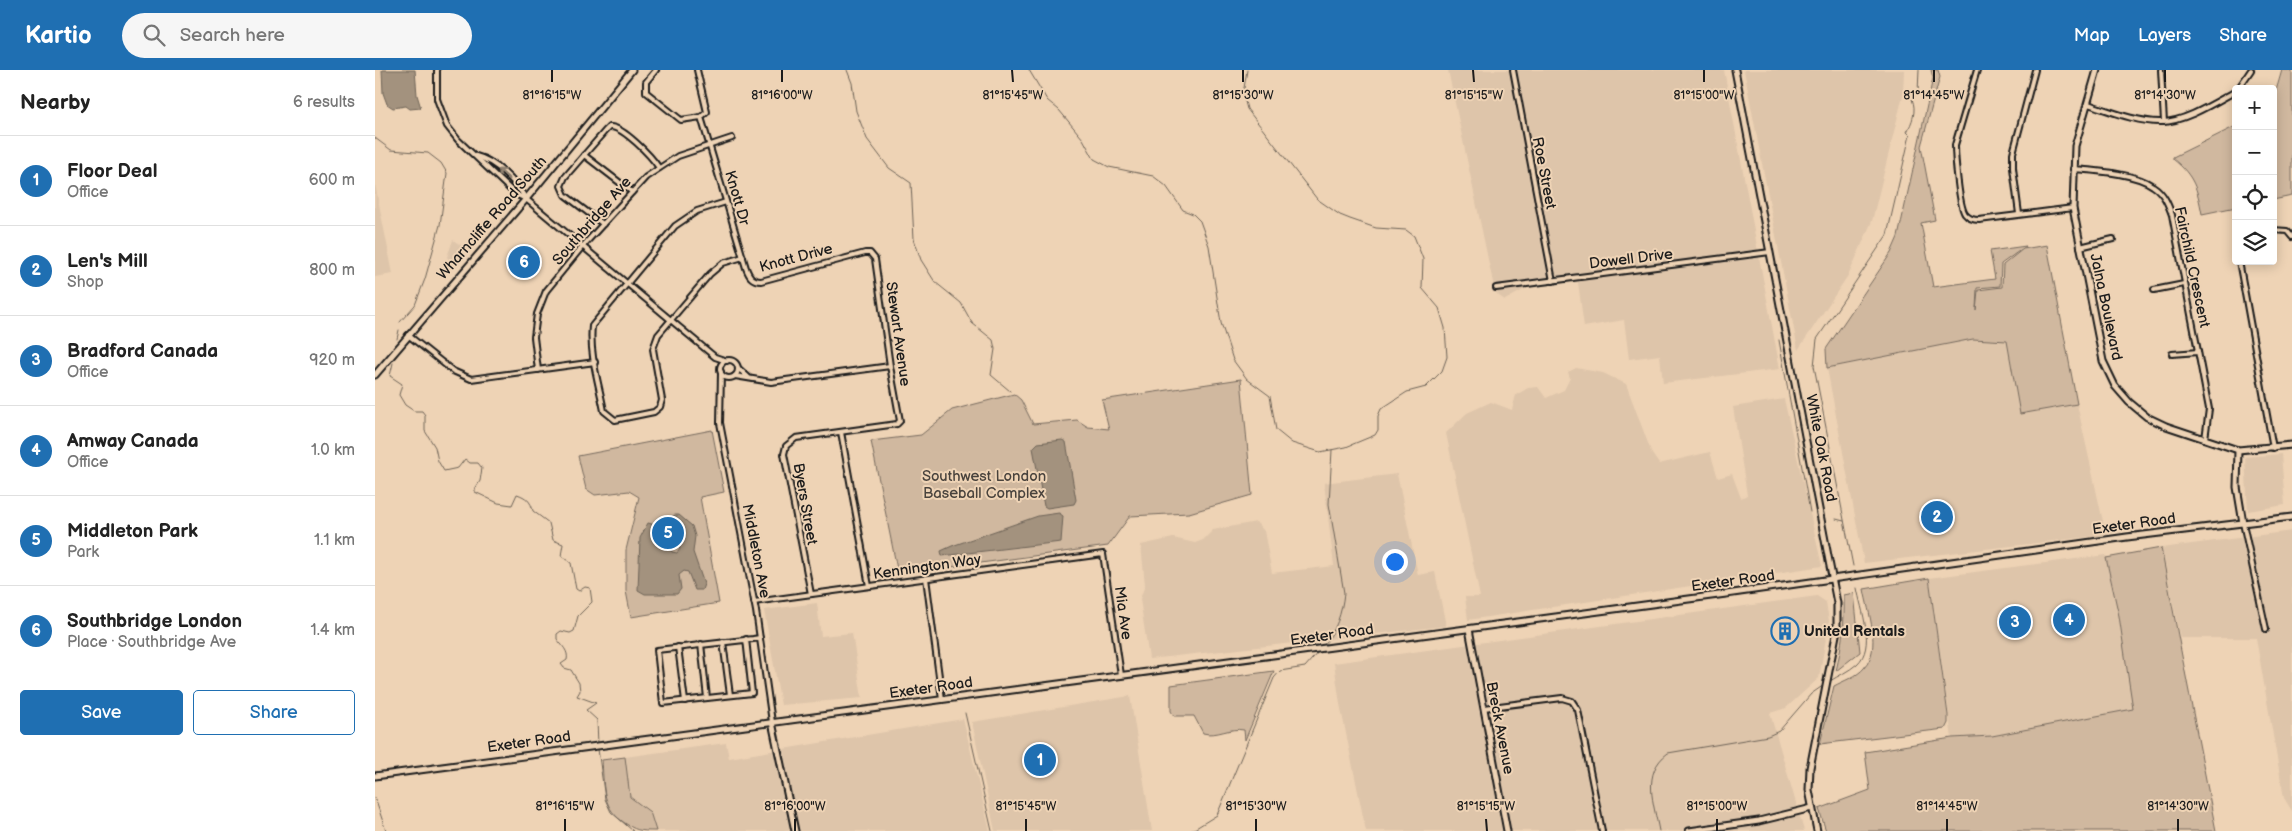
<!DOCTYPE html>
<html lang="en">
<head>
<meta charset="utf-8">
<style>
	body { margin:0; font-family:"Balsamiq Sans",sans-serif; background:#f6f6f6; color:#222 }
	.controls { position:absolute; right:15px; top:15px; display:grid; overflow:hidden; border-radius:5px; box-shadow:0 2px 12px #0003 }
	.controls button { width:45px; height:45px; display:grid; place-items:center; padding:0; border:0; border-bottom:1px solid #e0e0e0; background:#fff; color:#222; font:25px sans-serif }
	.you { position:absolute; left:1019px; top:491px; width:18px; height:18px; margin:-12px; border:4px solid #fff; border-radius:50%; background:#1a73e8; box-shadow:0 0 0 8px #1a73e833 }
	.badge { display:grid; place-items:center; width:32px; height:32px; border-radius:50%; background:#1f6fb2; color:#fff; font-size:16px; font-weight:700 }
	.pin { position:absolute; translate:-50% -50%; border:2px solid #fff; box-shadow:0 1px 5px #0006 }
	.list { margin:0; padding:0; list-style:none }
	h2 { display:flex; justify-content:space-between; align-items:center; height:65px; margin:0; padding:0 20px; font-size:21px }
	h2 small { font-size:16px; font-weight:400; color:#767676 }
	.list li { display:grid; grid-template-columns:32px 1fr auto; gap:15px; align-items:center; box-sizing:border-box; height:90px; padding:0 20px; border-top:1px solid #e0e0e0 }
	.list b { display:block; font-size:19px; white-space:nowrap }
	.list p { margin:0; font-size:16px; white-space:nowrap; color:#767676 }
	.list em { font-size:16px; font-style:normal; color:#767676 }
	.actions { display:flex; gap:10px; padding:15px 20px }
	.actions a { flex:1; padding:11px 0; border:1px solid #1f6fb2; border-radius:5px; text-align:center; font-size:18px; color:#1f6fb2 }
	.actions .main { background:#1f6fb2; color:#fff }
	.icon { flex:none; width:28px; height:28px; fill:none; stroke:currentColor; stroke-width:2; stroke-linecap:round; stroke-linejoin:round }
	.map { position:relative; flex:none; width:1917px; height:761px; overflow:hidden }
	header { display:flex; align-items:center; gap:30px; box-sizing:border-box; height:70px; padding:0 25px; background:#1f6fb2; color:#fff }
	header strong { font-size:24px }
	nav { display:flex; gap:28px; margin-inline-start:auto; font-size:18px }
	.search { width:350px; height:45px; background:#f6f6f6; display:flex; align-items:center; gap:12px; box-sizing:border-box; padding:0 18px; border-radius:28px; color:#767676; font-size:19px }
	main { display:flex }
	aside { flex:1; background:#fff }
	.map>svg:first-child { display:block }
	.built { fill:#dec5aa }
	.green { fill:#d0b89f; stroke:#766a5e }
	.water { fill:#a3927e; stroke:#6d6357 }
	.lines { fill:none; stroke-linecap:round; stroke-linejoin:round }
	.stream { stroke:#6d6357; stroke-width:1 }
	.street-casing { stroke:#1c1c1c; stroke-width:8 }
	.secondary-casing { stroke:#1c1c1c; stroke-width:9 }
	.street { stroke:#eed3b5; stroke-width:4 }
	.secondary { stroke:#eed3b5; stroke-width:5 }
	.oneway { stroke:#908170 }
	.ticks { fill:none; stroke:#1c1c1c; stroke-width:2 }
	.labels { text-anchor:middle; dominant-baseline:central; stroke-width:4; stroke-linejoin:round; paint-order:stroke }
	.street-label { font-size:15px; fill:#1c1c1c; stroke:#eed3b5 }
	.park-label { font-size:15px; fill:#49433d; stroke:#eed3b5 }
	.poi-label { font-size:15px; font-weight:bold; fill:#1c1c1c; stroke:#eed3b5; text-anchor:start }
	.ticks-label { font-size:12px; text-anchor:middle; fill:#1c1c1c; stroke:#eed3b5; stroke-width:4; stroke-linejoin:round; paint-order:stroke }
</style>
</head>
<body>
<header>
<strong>Kartio</strong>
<div class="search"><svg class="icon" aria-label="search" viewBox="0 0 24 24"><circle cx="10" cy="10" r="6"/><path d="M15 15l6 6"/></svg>Search here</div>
<nav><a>Map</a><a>Layers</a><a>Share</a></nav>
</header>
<main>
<aside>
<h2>Nearby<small>6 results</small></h2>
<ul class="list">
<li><span class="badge">1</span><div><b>Floor Deal</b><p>Office</p></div><em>600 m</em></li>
<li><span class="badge">2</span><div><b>Len's Mill</b><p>Shop</p></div><em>800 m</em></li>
<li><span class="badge">3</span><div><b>Bradford Canada</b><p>Office</p></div><em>920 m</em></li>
<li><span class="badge">4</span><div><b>Amway Canada</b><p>Office</p></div><em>1.0 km</em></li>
<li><span class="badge">5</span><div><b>Middleton Park</b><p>Park</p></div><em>1.1 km</em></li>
<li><span class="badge">6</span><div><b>Southbridge London</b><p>Place · Southbridge Ave</p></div><em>1.4 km</em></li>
</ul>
<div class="actions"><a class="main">Save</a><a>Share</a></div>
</aside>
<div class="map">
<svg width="1917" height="761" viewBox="0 0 1917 761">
	<rect width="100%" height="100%" fill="#eed3b5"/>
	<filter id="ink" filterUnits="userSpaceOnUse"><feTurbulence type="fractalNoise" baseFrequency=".02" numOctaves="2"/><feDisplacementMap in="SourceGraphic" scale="10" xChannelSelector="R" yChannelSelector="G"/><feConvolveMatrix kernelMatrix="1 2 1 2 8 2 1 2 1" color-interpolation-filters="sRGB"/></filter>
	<g filter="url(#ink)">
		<g class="built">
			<path d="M 1073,0 L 1349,0 L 1405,299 L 1288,313 L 1285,285 L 1254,289 L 1249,250 L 1209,257 L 1203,212 L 1152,218 L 1130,230 L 1124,226 L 1120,222 Z"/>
			<path d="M 1369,0 L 1529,0 L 1528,25 L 1497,151 L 1474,204 L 1423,280 Z"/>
			<path d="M 0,114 L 18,204 L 0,207 Z"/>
			<path d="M 78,170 L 90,178 L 77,193 L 72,187 Z"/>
			<path d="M 1598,269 L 1632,271 L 1645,344 L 1702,334 L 1731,465 L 1489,493 L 1452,298 Z"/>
			<path d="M 1201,298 L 1228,303 L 1251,314 L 1277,384 L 1284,394 L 1335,382 L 1343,408 L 1357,404 L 1366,428 L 1372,425 L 1358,337 L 1409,329 L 1447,496 L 1093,550 L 1090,527 L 1105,527 L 1071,363 L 1092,343 L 1116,332 L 1137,340 L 1141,325 L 1153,318 L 1163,317 L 1171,328 L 1189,320 L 1195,308 L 1193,302 Z"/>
			<path d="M 1906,384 L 1910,435 L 1873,441 L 1870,387 Z"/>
			<path d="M 1022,404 L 1043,505 L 1060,502 L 1071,556 L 774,589 L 765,529 L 770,515 L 766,475 L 798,468 L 820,473 L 828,470 L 838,460 L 881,452 L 889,461 L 897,503 L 959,496 L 949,413 Z"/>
			<path d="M 1917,461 L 1917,741 L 1909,728 L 1881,568 L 1805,568 L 1786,478 Z"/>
			<path d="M 1731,485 L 1744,546 L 1759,639 L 1617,666 L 1577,668 L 1554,508 Z"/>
			<path d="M 1442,526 L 1451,532 L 1454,551 L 1444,608 L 1411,638 L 1395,643 L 1429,761 L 991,761 L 965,634 L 959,593 Z"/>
			<path d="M 442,533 L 446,566 L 477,563 L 487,628 L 406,635 L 389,540 Z"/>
			<path d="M 755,626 L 777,761 L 620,761 L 597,652 Z"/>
			<path d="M 588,649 L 615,761 L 281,761 L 275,742 L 255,727 L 250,687 L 351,673 L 354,688 Z"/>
		</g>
		<g class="green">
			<path d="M 1556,0 L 1563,0 L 1565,7 L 1546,76 L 1560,150 L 1546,153 L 1558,217 L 1620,209 L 1615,181 L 1651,176 L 1626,194 L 1625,216 L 1602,218 L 1601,240 L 1603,220 L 1627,217 L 1628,195 L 1648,179 L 1672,175 L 1702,334 L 1645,344 L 1632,271 L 1598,269 L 1452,298 L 1451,279 L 1516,183 L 1523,167 L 1558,8 Z"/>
			<path d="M 1907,0 L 1917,0 L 1917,126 L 1898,130 L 1898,31 Z"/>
			<path d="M 1861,56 L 1861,137 L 1827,144 C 1822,118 1819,106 1798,89 L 1798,87 Z"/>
			<path d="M 866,309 L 877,425 L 814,443 L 755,446 L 733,476 L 523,504 L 496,371 L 546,365 L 577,340 L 639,324 L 646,330 L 658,354 L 702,350 L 713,357 L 734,359 L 727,330 Z"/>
			<path d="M 337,360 L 349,422 L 325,427 L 344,533 L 256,547 L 251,521 L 251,480 L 264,427 L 254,421 L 220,425 L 211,419 L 203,386 Z"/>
			<path d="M 1786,478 L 1841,761 L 1451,761 L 1444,739 L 1495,720 L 1490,682 L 1577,668 L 1617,666 L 1758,639 L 1744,546 L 1731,488 Z"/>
			<path d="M 1554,508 L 1573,645 L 1573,653 L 1570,659 L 1445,674 L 1459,616 C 1468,611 1483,606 1489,598 C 1507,579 1493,542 1489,519 Z"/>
			<path d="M 1479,523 L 1485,582 L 1461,601 C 1467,575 1470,552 1469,525 Z"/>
			<path d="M 899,601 L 870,670 L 869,660 C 854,657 842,667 828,663 L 819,646 L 799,646 L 796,641 L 796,615 Z"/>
			<path d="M 250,687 L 255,727 L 275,742 L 281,761 C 264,761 261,761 247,751 C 226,736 229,714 227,690 Z"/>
		</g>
		<g class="water">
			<path d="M 7,0 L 40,0 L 42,25 L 46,38 L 35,39 L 31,36 L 18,38 L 12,34 L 8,23 Z"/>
			<path d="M 687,370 L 691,372 L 701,430 L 699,434 L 672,438 L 669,436 L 658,378 L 663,373 Z"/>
			<path d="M 684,443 L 688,446 L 686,472 L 567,486 L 566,481 L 577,476 L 663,446 Z"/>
			<path d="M 300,445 L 304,445 L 317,456 L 320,466 L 318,482 L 329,514 L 327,520 L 320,520 L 313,502 L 309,501 L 304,505 L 306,519 L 302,524 L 270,524 L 263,520 L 265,468 L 273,453 L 277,454 L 280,464 L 292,473 L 297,482 L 302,483 L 305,479 L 301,466 L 289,459 L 288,454 L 290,450 Z"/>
		</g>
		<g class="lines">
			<g class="stream">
				<path d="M 472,0 L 477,13 L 481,41 L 492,69 L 514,98 L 536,113 L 539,169 L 546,190 L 560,212 L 586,233 L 597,253 L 618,270 L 620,279 L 616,305 L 635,321"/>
				<path d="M 654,0 L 672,30 L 684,40 L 708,69 L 719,89 L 734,97 L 778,106 L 791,116 L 808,140 L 818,144 L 825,151 L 834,176 L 846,253 L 858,290 L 872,309 L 895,326 L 901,360 L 917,373 L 945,382 L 971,377 L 1000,365 L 1003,360 L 1003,346 L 1006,339 L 1032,322 L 1051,317 L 1067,301 L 1072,287 L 1070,258 L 1064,238 L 1047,218 L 1048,189 L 1039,166 L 1031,160 L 1001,158 L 975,149 L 965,145 L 942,129 L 872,39 L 868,24 L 872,0"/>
				<path d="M 0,68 L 16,80 L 53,83 L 66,93 L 72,103 L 65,155 L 50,209 L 40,235 L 25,252"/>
				<path d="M 22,269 L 24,260"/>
				<path d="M 1404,270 L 1435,442"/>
				<path d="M 18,293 L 15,306 L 27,314 L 24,325 L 30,335 L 39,341 L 47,341 L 50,345 L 50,361 L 60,377 L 63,391 L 69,401 L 83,398 L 90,389 L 95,393 L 103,393 L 107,398 L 105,411 L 100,419 L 100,422 L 123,433 L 137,435 L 142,424 C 151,427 156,431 158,441 L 174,453 L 178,470 L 188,474 L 186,486 L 196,493 L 201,519 L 204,521 L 210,517 L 215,518 L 217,532 L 203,546 L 199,561 L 195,563 L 186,561 L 182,564 L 182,569 C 187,576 194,581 192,590 L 186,594 L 189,598 L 196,600 L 204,613 L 205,621 L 202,626 L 221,633 L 211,640 L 222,650 L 223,675"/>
				<path d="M 1461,449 L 1469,451"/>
				<path d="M 1478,496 L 1439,296 L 1442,269 L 1512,165 L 1535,65 L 1532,62 C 1537,52 1542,41 1537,29 L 1543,22 L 1544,0"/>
				<path d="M 948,576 C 961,562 967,542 969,523 L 954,434 L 957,380"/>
				<path d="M 1455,611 C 1463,606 1474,601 1482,594 C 1501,577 1486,540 1482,518"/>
				<path d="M 590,643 L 617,761"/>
				<path d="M 223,679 L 230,729 L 236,742 L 258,761"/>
				<path d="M 0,728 L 11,761"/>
				<path d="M 816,761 L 842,745 L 899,608 L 905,601 L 930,597 L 944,581"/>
				<path d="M 1284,761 C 1279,733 1266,703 1293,683 L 1393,666 L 1404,661 L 1436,624 L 1449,615"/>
			</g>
			<g class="street-casing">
				<g id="street">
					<path d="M 62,0 L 62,29 L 72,56 L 83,70 L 140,124 L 151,129 L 340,287 L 352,291"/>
					<path d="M 281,0 L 271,12 L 271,22 L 306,50 L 326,47 L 332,42 L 322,0"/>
					<path d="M 1138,0 L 1178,211"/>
					<path d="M 1602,0 L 1580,75 C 1580,87 1584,136 1590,144 C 1594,149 1598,150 1604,150 L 1698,138"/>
					<path d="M 1786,0 L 1789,52"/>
					<path d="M 1863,19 L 1876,0"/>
					<path d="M 1713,34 C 1735,41 1761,52 1785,52 C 1808,53 1841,32 1861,21"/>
					<path d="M 326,47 L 371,198 C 374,206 377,211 386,211 L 490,183 L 495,183 L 500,189 L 515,296 L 525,351 L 522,354 L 421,368 L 411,376 L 409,384 L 436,524"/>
					<path d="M 209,85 L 257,122"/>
					<path d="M 101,86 C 121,91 141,112 151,129"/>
					<path d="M 1698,99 C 1721,101 1760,103 1778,116 C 1789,123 1793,134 1797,145 L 1834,339 L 1830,369"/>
					<path d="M 351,132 L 322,141 L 300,156 L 217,256 C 214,284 224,314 229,341 L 240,350 L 279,342 L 285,337 L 287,330 L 278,279 L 283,265 L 335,204 L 348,193 L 368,187"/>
					<path d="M 1644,144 L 1638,98 L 1638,83 L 1660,0"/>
					<path d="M 228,154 L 190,125 L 186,116 L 190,107 L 230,61 L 234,57 C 247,55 277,87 284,98"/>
					<path d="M 1898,160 L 1912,161 L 1917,167"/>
					<path d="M 1705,177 L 1738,169"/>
					<path d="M 1864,191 L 1898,378"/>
					<path d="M 1121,218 L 1395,182"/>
					<path d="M 1779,220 L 1809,214"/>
					<path d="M 33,265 L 78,301 L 96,309 L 220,292"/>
					<path d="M 1797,284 L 1823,282"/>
					<circle cx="354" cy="299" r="9"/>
					<path d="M 363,298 L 373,307"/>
					<path d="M 163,300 L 159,267 L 162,244 L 171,221 L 207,177 L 271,107 L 303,86 L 357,68"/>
					<path d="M 346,302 L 345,353 L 381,541 L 397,652"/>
					<path d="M 360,306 L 396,312 L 515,296"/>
					<path d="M 466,362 L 494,516"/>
					<path d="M 1868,453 L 1891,559"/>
					<path d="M 551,508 L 567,629"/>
					<path d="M 379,532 L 728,484 L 746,605"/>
					<path d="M 371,569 L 377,623 L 288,633 L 282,580 L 378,569 L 385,568"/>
					<path d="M 348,572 L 355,625"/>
					<path d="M 326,574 L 332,628"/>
					<path d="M 303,577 L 310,631"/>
					<path d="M 1109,638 L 1187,628 L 1197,631 L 1203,640 L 1227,761"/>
				</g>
			</g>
			<g class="secondary-casing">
				<g id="secondary">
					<path d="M 1360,0 L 1462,533 L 1462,560 L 1435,698 L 1434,720 L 1442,761"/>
					<path d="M 1722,0 L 1700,76 L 1698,138 L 1728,291 L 1740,316 L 1754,332 L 1772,347 L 1791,356 L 1863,380 L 1917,375"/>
					<path d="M 0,305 L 151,129 L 257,0"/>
					<path d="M 1863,380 L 1862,417 L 1868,453"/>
					<path d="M 1094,559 L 1132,761"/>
					<path d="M 397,652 L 420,761"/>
					<path d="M 0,706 L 1351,524 L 1752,467 L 1917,447"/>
					<path d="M 1314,761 L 1384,751 L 1437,738"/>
				</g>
			</g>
			<use href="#street" class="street"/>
			<use href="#secondary" class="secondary"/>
		</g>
		<defs><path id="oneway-shaft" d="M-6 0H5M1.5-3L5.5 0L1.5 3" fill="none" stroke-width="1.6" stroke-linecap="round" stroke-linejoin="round" transform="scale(1.25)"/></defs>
		<use class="oneway" href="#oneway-shaft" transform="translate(129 104) rotate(-138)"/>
	</g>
	<path class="ticks" d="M 177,0 L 177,12M 407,0 L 407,12M 637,0 L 638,12M 868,0 L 868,12M 1098,0 L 1099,12M 1329,0 L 1329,12M 1559,0 L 1559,12M 1790,0 L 1790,12M 190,749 L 190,761M 420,749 L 420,761M 651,749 L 651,761M 881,749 L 881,761M 1111,749 L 1112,761M 1342,749 L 1342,761M 1572,749 L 1572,761M 1803,749 L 1803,761"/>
	<defs>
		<g id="building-ring" transform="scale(1.4375)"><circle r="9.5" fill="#eed3b5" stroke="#1f6fb2" stroke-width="1.5"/><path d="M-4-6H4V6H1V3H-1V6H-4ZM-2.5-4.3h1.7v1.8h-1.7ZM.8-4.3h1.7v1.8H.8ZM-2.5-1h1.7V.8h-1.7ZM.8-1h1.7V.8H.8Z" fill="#1f6fb2"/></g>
	</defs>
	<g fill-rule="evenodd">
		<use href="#building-ring" x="1410" y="561"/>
	</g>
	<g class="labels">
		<g class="street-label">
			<text transform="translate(1169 103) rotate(79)">Roe Street</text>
			<text transform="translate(362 128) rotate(74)">Knott Dr</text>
			<text transform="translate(117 148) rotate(-49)">Wharncliffe Road South</text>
			<text transform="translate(217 151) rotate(-49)">Southbridge Ave</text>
			<text transform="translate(421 188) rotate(-15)">Knott Drive</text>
			<text transform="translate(1256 189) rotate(-7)">Dowell Drive</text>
			<text transform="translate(1817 197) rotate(78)">Fairchild Crescent</text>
			<text transform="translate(1731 237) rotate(78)">Jalna Boulevard</text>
			<text transform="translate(523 264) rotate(82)">Stewart Avenue</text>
			<text transform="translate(1446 378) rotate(79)">White Oak Road</text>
			<text transform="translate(430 434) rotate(80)">Byers Street</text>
			<text transform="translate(1759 454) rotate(-8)">Exeter Road</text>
			<text transform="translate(381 481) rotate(79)">Middleton Ave</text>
			<text transform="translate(552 497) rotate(-8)">Kennington Way</text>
			<text transform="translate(1358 511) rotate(-8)">Exeter Road</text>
			<text transform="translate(748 543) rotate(82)">Mia Ave</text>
			<text transform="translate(957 565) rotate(-8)">Exeter Road</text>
			<text transform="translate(556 618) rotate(-8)">Exeter Road</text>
			<text transform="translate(1125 658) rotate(79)">Breck Avenue</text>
			<text transform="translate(154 672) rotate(-8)">Exeter Road</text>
		</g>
		<g class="park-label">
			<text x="609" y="406">Southwest London<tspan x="609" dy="17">Baseball Complex</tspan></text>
		</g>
		<g class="poi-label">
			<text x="1429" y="561">United Rentals</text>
		</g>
	</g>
	<g class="ticks-label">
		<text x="177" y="29">81°16'15"W</text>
		<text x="407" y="29">81°16'00"W</text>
		<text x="638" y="29">81°15'45"W</text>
		<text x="868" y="29">81°15'30"W</text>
		<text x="1099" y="29">81°15'15"W</text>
		<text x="1329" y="29">81°15'00"W</text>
		<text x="1559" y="29">81°14'45"W</text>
		<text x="1790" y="29">81°14'30"W</text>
		<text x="190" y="740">81°16'15"W</text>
		<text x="420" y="740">81°16'00"W</text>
		<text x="651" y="740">81°15'45"W</text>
		<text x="881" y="740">81°15'30"W</text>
		<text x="1111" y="740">81°15'15"W</text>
		<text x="1342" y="740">81°15'00"W</text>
		<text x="1572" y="740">81°14'45"W</text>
		<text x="1803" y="740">81°14'30"W</text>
	</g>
</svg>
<div class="controls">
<button>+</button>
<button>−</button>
<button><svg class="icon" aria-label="locate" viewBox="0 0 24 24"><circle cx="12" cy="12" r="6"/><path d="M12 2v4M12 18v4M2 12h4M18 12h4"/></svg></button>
<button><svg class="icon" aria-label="layers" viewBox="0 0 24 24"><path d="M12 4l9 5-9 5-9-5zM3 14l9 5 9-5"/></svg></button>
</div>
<div class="you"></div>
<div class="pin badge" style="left:665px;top:690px">1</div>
<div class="pin badge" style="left:1562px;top:447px">2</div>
<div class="pin badge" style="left:1640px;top:552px">3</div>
<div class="pin badge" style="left:1694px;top:550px">4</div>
<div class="pin badge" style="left:293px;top:463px">5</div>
<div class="pin badge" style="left:149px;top:192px">6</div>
</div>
</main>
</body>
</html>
